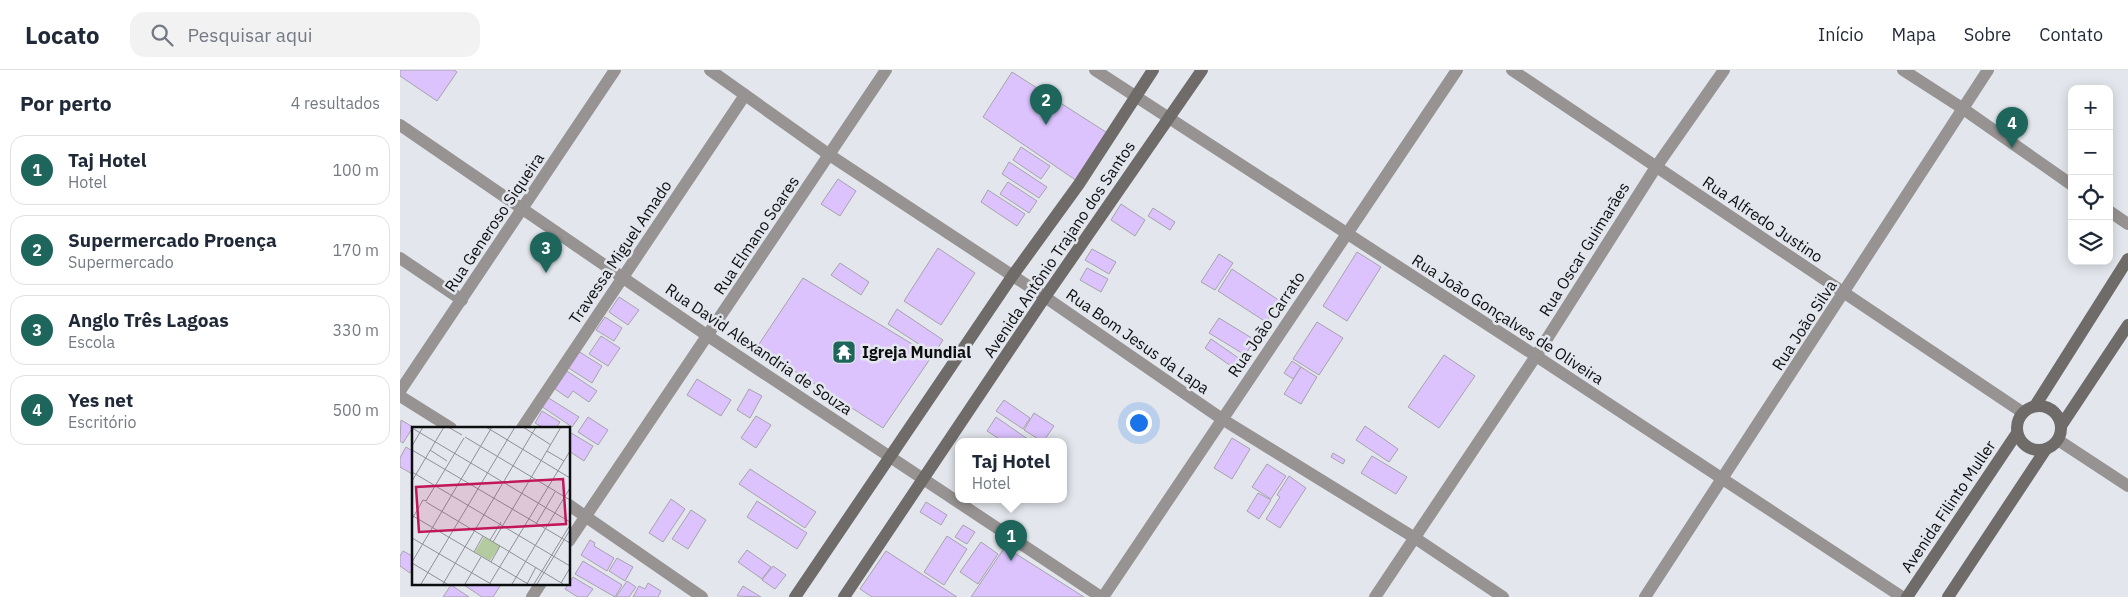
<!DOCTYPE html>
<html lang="pt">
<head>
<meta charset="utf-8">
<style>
	body { margin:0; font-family:"IBM Plex Sans",sans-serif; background:#f2f2f3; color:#1f2937 }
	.controls { position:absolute; right:15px; top:15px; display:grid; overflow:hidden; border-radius:10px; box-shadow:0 2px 12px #0003 }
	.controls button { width:45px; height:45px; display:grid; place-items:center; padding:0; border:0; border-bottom:1px solid #e0e1e3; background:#fff; color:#1f2937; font:25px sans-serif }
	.you { position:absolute; left:738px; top:352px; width:18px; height:18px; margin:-12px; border:4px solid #fff; border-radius:50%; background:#1a73e8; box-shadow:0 0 0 8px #1a73e833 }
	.badge { display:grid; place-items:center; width:32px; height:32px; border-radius:50%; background:#1e665b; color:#fff; font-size:16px; font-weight:700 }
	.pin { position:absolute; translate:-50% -41px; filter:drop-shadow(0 1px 2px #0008) }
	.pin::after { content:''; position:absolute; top:26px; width:18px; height:15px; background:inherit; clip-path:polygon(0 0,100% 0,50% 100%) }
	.popup { position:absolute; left:555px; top:368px; width:112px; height:65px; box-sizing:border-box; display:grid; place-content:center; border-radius:10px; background:#fff; filter:drop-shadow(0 1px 4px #0005); font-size:16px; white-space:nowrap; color:#747a83 }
	.popup b { font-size:19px; color:#1f2937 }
	.popup::after { content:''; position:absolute; left:50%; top:100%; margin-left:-10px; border:10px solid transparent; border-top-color:#fff }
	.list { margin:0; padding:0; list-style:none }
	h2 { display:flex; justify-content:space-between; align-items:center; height:65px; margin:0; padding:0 20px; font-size:21px }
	h2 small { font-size:16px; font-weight:400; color:#747a83 }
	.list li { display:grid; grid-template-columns:32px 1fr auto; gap:15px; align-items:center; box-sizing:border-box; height:70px; margin:0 10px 10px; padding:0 10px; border:1px solid #e0e1e3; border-radius:15px }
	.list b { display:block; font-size:19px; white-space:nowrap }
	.list p { margin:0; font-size:16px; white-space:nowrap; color:#747a83 }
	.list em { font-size:16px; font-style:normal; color:#747a83 }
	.icon { flex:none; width:28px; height:28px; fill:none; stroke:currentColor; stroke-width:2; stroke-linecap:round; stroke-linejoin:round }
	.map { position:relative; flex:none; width:1728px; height:527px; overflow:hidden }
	header { display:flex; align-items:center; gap:30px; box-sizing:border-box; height:70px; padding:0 25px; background:#fff; border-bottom:1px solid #e0e1e3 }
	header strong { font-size:24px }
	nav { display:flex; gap:28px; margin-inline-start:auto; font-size:18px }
	.search { width:350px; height:45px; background:#f2f2f3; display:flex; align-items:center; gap:12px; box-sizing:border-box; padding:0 18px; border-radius:15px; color:#747a83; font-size:19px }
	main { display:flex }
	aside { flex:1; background:#fff }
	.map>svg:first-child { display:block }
	.building { fill:#dcc3fe; stroke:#a6a3aa }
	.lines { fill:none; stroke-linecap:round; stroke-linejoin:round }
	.minor { stroke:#969392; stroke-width:12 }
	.secondary { stroke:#6f6b69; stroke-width:12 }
	.labels { text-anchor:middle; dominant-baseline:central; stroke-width:5; stroke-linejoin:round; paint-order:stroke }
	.street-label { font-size:16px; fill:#0c0d0f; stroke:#e3e7ed }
	.poi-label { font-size:16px; font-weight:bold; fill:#0c0d0f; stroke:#e3e7ed; text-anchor:start }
	.inset-road { fill:none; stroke:#8d9094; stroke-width:1 }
	.view { fill:#c2185b; fill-opacity:0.15; stroke:#c2185b; stroke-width:2.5 }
	.inset-edge { fill:none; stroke:#0c0d0f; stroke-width:2.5 }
</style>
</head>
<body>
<header>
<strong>Locato</strong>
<div class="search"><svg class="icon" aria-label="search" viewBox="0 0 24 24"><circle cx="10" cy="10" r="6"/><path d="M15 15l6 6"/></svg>Pesquisar aqui</div>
<nav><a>Início</a><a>Mapa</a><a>Sobre</a><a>Contato</a></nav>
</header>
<main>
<aside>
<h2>Por perto<small>4 resultados</small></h2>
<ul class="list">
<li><span class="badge">1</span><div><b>Taj Hotel</b><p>Hotel</p></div><em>100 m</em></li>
<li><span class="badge">2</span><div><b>Supermercado Proença</b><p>Supermercado</p></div><em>170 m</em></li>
<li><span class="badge">3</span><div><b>Anglo Três Lagoas</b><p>Escola</p></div><em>330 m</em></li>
<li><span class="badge">4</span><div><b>Yes net</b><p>Escritório</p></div><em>500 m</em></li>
</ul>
</aside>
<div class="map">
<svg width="1728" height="527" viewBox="0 0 1728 527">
	<rect width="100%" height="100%" fill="#e3e7ed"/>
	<g class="building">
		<path d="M 0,0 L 54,0 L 57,2 L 37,31 L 0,6 Z"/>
		<path d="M 612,2 L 709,64 L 677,111 L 583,47 Z"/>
		<path d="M 621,77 L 650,96 L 641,109 L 613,90 Z"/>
		<path d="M 609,92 L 647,117 L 639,128 L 602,104 Z"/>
		<path d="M 438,109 L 456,121 L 440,146 L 421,134 Z"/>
		<path d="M 608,112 L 637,131 L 629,143 L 600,124 Z"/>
		<path d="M 588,120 L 625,144 L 617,156 L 581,132 Z"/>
		<path d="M 721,134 L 745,150 L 735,166 L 711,150 Z"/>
		<path d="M 753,138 L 775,152 L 770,160 L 748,146 Z"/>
		<path d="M 538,178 L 575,203 L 541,255 L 504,231 Z"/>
		<path d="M 692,179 L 716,192 L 709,204 L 685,190 Z"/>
		<path d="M 957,182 L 981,197 L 947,251 L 923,236 Z"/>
		<path d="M 819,184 L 833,193 L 815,220 L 801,212 Z"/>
		<path d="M 440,193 L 469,212 L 461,225 L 431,205 Z"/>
		<path d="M 687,198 L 708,209 L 701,222 L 680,210 Z"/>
		<path d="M 832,199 L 880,231 L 866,252 L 818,221 Z"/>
		<path d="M 403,208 L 532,286 L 483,358 L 357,277 Z"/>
		<path d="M 219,227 L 239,240 L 228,255 L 209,242 Z"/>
		<path d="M 497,239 L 543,270 L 534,284 L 488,254 Z"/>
		<path d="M 205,247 L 222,258 L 214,271 L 196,260 Z"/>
		<path d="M 819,248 L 855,270 L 845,285 L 809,263 Z"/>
		<path d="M 917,252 L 943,268 L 919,305 L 893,289 Z"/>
		<path d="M 201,266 L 220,278 L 208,296 L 189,284 Z"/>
		<path d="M 811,269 L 840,289 L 834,298 L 805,278 Z"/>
		<path d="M 178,281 L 202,296 L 192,313 L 167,297 Z"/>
		<path d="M 1044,285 L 1075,306 L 1039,358 L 1008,337 Z"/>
		<path d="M 892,291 L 901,297 L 893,309 L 884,303 Z"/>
		<path d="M 901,297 L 917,307 L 901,334 L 884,324 Z"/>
		<path d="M 167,301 L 197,321 L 189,332 L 173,321 L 168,328 L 155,319 Z"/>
		<path d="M 297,309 L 331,330 L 321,346 L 287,325 Z"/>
		<path d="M 349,319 L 362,326 L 350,348 L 337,340 Z"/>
		<path d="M 147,327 L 179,347 L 172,357 L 141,336 Z"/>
		<path d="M 604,330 L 630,348 L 623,359 L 596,341 Z"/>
		<path d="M 142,341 L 160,352 L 156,358 L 144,358 L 135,353 Z"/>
		<path d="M 634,343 L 654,356 L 643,372 L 624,360 Z"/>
		<path d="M 356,346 L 371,355 L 356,378 L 341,368 Z"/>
		<path d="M 188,347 L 208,360 L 198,375 L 178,362 Z"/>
		<path d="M 596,347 L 632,372 L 604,372 L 587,361 Z"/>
		<path d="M 1,350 L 13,357 L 3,373 L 0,371 Z"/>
		<path d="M 965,356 L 998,379 L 989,392 L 956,370 Z"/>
		<path d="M 171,363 L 193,376 L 184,391 L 169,381 L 169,367 Z"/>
		<path d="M 832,368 L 850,379 L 832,409 L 814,398 Z"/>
		<path d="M 6,377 L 14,382 L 14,405 L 0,397 L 0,388 Z"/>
		<path d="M 933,383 L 945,390 L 943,394 L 931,387 Z"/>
		<path d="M 972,386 L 1007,407 L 996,424 L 961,403 Z"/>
		<path d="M 867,394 L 886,406 L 871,429 L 852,417 Z"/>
		<path d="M 350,399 L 416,442 L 405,458 L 339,414 Z"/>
		<path d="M 889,406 L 906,418 L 880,458 L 866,449 L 880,427 L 877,425 Z"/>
		<path d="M 858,423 L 871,430 L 859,449 L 847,441 Z"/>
		<path d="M 271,429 L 285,439 L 263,472 L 249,463 Z"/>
		<path d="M 357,431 L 407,463 L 397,479 L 347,447 Z"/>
		<path d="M 526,432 L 547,445 L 541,455 L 520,442 Z"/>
		<path d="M 291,440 L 306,450 L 288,479 L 272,469 Z"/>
		<path d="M 563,455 L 575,462 L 567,474 L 555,467 Z"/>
		<path d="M 547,466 L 567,479 L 544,515 L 524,502 Z"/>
		<path d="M 190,470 L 195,473 L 194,476 L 214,488 L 207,501 L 181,485 Z"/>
		<path d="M 581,472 L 598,484 L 578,514 L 560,502 Z"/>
		<path d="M 605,477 L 684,527 L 571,527 Z"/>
		<path d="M 347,480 L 371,497 L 362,509 L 338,492 Z"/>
		<path d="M 3,481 L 14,487 L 14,497 L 10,503 L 0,496 L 0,486 Z"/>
		<path d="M 486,481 L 557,527 L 472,527 L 460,519 Z"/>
		<path d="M 217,488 L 233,497 L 225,511 L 209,501 Z"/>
		<path d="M 183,491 L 222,515 L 215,527 L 175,504 Z"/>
		<path d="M 373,496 L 386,505 L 375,519 L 362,510 Z"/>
		<path d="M 173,507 L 193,519 L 187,527 L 178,527 L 165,519 Z"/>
		<path d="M 227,511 L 236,517 L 229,527 L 216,527 Z"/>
		<path d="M 61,513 L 102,513 L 93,527 L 82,527 Z"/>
		<path d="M 248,513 L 261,521 L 258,527 L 233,527 L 239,516 L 245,519 Z"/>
		<path d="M 51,515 L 69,527 L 43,527 Z"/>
		<path d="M 343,516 L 361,527 L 337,526 Z"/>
	</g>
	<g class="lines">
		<g class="minor">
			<path d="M 310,0 L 428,84 L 645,227 L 822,349 L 1015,468 L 1103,527"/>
			<path d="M 695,0 L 1136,286 L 1502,527"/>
			<path d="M 1112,0 L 1622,342"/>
			<path d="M 1503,0 L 1562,38 L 1672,115"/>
			<path d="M 0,55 L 308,266 L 701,527"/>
			<path d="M 1709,141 L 1728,154"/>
			<path d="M 0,188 L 62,230"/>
			<path d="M 0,321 L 215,0"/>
			<path d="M 0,326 L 51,358"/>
			<path d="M 122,358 L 345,25"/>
			<path d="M 1658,370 L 1728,416"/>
			<path d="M 169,435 L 302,527"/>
			<path d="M 169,471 L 486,0"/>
			<path d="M 132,527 L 141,513"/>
			<path d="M 703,527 L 1057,0"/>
			<path d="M 975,527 L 1136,286 L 1256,97 L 1324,0"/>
			<path d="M 1245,527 L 1588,0"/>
		</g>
		<g class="secondary">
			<circle cx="1639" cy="358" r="22"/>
			<path d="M 1635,336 L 1728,189"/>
			<path d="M 1661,356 L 1728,255"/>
			<path d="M 395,527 L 613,205 L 679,114 L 753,0"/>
			<path d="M 444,527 L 645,227 L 802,0"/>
			<path d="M 1507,527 L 1617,363"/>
			<path d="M 1548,527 L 1646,379"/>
		</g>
	</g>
	<defs>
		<g id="temple-square" transform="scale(1.25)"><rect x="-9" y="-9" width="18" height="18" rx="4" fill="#1e665b" stroke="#e3e7ed"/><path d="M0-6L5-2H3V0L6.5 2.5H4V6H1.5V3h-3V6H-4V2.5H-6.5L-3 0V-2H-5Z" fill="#fff"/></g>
	</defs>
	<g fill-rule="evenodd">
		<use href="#temple-square" x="444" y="282"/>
	</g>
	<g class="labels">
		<g class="street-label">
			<text transform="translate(1363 149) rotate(34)">Rua Alfredo Justino</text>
			<text transform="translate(94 152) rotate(-56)">Rua Generoso Siqueira</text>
			<text transform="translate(356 165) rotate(-56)">Rua Elmano Soares</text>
			<text transform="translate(659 179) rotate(-56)">Avenida Antônio Trajano dos Santos</text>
			<text transform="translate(1184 179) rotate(-58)">Rua Oscar Guimarães</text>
			<text transform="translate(220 182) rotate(-56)">Travessa Miguel Amado</text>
			<text transform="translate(1108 249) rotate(33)">Rua João Gonçalves de Oliveira</text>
			<text transform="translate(866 254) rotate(-56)">Rua João Carrato</text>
			<text transform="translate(1404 255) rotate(-57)">Rua João Silva</text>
			<text transform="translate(738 271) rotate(35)">Rua Bom Jesus da Lapa</text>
			<text transform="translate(359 279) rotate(34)">Rua David Alexandria de Souza</text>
			<text transform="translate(1548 436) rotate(-56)">Avenida Filinto Muller</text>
		</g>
		<g class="poi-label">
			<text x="462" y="282">Igreja Mundial</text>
		</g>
	</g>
	<g transform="translate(12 357)">
		<rect width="158" height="158" fill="#e3e7ed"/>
		<path d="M 72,110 L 88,119 L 78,134 L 63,125 Z" fill="#b4ca9f"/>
		<path class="inset-road" d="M 36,0 L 50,8M 74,0 L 158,51M 111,0 L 139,18M 0,1 L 158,95M 53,10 L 158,73M 0,19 L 11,0M 0,23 L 158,116M 18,23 L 35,34M 135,24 L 152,34M 0,45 L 158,139M 0,54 L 32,0M 14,74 L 52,11M 14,75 L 71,109M 1,89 L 62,125M 0,92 L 11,73 L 14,74M 124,97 L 143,65M 71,109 L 88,119 L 79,135 L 62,125 ZM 0,111 L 79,157M 78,113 L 89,95M 81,115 L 149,0M 88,119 L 151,157M 0,135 L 80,0M 79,135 L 116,157M 0,136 L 35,157M 78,156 L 158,24M 149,156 L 158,141M 9,157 L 103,0M 31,157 L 124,0M 53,157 L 69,130M 100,157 L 158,61M 115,157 L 124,140M 122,157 L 158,98M 125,157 L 158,103"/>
		<path class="view" d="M 151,52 L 154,97 L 7,105 L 4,60 Z"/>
		<rect width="158" height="158" class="inset-edge"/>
	</g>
</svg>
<div class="controls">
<button>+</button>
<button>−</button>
<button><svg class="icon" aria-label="locate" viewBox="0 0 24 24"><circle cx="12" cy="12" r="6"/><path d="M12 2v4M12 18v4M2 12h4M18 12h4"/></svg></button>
<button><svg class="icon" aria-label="layers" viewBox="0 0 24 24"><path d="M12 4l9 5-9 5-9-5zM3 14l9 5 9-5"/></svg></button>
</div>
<div class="you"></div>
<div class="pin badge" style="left:611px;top:491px">1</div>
<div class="popup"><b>Taj Hotel</b>Hotel</div>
<div class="pin badge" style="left:646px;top:55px">2</div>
<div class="pin badge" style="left:146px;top:203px">3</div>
<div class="pin badge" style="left:1612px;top:78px">4</div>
</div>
</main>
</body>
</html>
